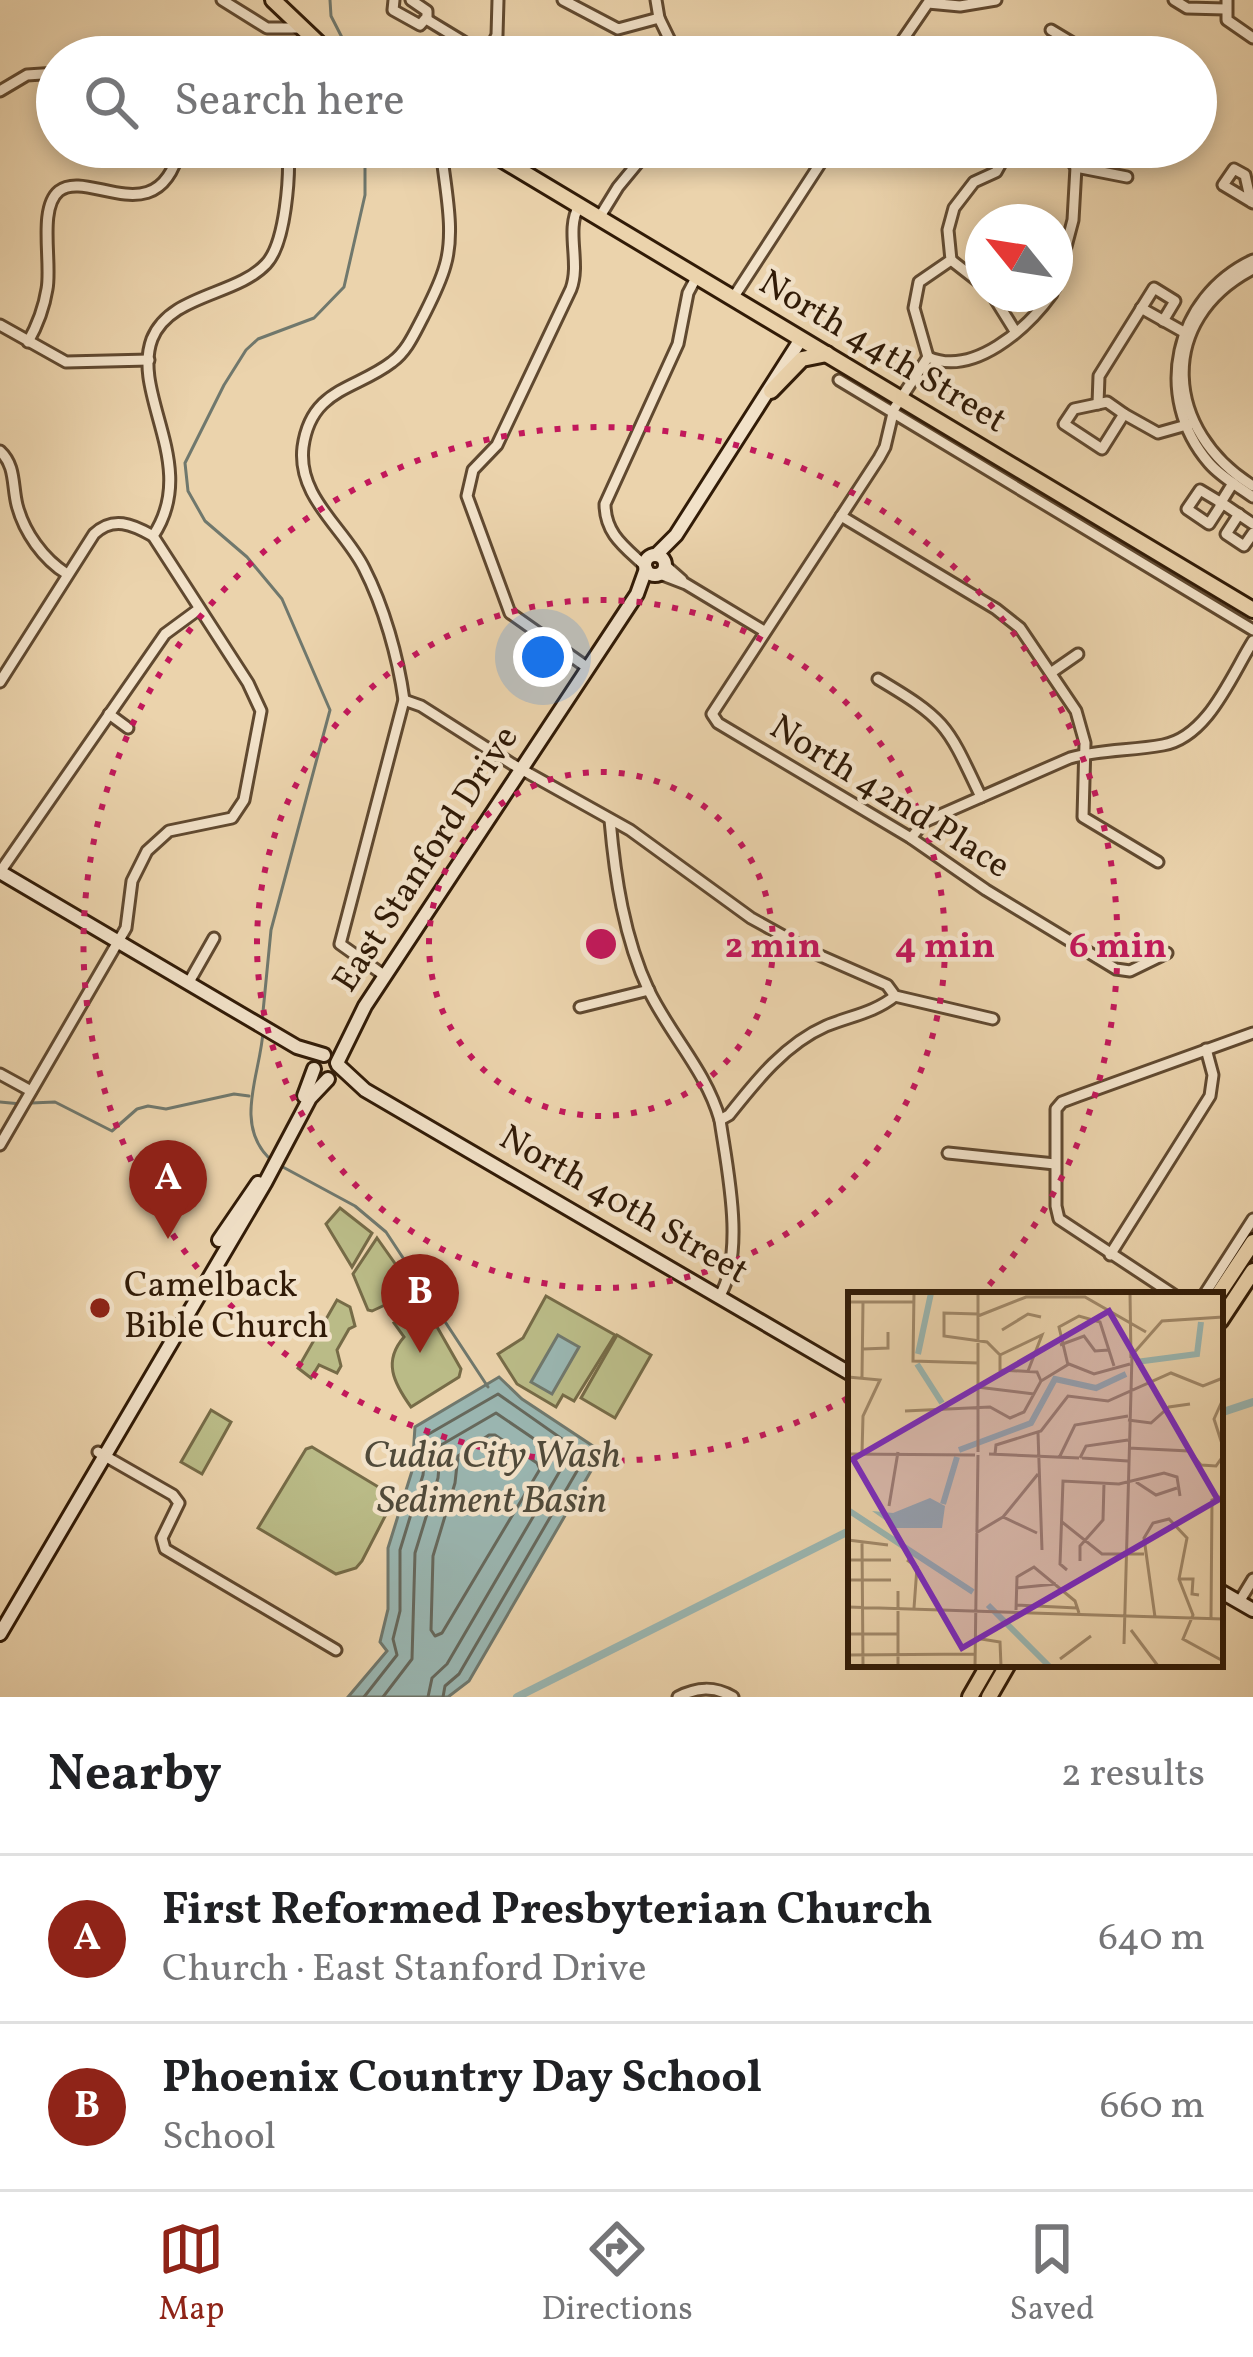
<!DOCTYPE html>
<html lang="en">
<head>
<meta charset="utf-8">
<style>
	body { margin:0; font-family:Vollkorn,serif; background:#f2f2f2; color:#202124 }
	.compass { position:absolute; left:965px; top:204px; width:108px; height:108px; border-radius:50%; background:#fff; box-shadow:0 6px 18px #0003; rotate:300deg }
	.you { position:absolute; left:543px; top:657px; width:42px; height:42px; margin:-30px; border:9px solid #fff; border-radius:50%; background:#1a73e8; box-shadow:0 0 0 18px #1a73e833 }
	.badge { display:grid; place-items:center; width:78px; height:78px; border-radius:50%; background:#8f2418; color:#fff; font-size:39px; font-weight:700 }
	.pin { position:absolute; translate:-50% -99px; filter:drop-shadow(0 3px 6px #0008) }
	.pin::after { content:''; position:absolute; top:63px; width:42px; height:36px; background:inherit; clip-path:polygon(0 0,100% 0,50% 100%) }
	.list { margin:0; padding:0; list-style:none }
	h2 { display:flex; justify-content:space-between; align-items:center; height:156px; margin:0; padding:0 48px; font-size:51px }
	h2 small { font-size:39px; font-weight:400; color:#757577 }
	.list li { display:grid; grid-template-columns:78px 1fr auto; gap:36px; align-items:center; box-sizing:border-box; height:168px; padding:0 48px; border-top:3px solid #e0e0e0 }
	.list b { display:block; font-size:45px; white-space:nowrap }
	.list p { margin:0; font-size:39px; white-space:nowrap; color:#757577 }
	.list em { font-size:39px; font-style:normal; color:#757577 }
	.icon { flex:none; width:66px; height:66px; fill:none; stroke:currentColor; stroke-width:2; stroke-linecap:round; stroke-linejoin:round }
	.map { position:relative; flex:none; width:1253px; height:1697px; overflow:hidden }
	.search { position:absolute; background:#fff; box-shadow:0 6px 18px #0003; left:36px; right:36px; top:36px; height:132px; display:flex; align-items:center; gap:30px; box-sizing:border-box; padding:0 42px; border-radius:66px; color:#757577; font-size:45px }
	.sheet { height:492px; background:#fff }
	nav { display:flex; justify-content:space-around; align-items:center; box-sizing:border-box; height:168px; border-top:3px solid #e0e0e0; background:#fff; font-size:33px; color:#757577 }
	nav a { display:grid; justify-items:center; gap:6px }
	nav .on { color:#8f2418 }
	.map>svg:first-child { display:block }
	.green { fill:#babb87; stroke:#766b47; stroke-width:3 }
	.water { fill:#9ab6b1; stroke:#70786d; stroke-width:3 }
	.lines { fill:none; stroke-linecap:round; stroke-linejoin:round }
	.shore { stroke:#66685c; stroke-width:3 }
	.stream { stroke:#70786d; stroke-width:3 }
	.canal { stroke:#9ab6b1; stroke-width:8 }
	.street-casing { stroke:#604930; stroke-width:15 }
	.secondary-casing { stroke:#311b07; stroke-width:18 }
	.primary-casing { stroke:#311b07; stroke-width:20 }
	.street { stroke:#f2e2c9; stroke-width:9 }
	.secondary { stroke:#f2e2c9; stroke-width:12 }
	.primary { stroke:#ebd3ac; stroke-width:14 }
	.ring { fill:none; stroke:#c2185b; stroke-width:6; stroke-dasharray:6 12 }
	.poi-dot { fill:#8f2418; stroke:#f2e2c9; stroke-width:4.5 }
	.labels { text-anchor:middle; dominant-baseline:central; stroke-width:9; stroke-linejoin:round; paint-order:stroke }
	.street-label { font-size:36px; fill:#311b07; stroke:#f2e2c9 }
	.poi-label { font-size:36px; fill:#311b07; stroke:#f2e2c9; text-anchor:start }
	.water-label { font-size:39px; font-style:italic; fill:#504a3a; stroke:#f2e2c9 }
	.inset-river { fill:none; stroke:#9ab6b1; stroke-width:6 }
	.inset-road { fill:none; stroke:#a1896a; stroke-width:3 }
	.view { fill:#7b2cbf; fill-opacity:0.15; stroke:#7b2cbf; stroke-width:6 }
	.inset-edge { fill:none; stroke:#311b07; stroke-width:6 }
	.centre { fill:#c2185b; stroke:#f2e2c9; stroke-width:6 }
	.ring-label { font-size:36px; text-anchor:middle; font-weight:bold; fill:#c2185b; stroke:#f2e2c9; stroke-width:9; stroke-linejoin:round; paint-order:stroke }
</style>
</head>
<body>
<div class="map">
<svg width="1253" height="1697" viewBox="0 0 1253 1697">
	<rect width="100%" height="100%" fill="#ebd3ac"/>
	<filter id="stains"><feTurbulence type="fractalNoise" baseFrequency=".00167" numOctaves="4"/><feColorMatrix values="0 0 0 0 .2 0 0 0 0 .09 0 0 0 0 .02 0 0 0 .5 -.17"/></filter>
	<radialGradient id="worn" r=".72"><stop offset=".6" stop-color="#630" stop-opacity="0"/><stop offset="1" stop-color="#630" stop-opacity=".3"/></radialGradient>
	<g class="green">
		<path d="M 340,1208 L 372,1233 L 352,1267 L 326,1224 Z"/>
		<path d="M 377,1238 L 406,1279 L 400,1298 L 372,1311 L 368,1310 L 353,1274 Z"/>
		<path d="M 546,1296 L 615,1335 L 574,1401 L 563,1395 L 556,1407 L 517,1384 L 498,1354 L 523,1338 Z"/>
		<path d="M 337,1300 L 350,1307 L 355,1326 L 349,1329 L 337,1350 L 341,1366 L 337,1373 L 319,1365 L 311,1378 L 298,1368 Z"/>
		<path d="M 424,1304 L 461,1369 L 459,1377 L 411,1407 C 393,1382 383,1361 404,1337 L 394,1323 Z"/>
		<path d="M 617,1335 L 651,1355 L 615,1418 L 581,1398 Z"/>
		<path d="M 211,1410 L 231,1422 L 202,1474 L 181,1462 Z"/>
		<path d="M 312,1447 L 395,1497 L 362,1561 L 356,1568 L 336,1574 L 258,1528 L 306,1449 Z"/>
	</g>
	<g class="water">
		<path d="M 558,1335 L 579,1347 L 552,1394 L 531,1382 Z"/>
		<path d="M 499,1377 L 522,1399 L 602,1452 L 469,1681 L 448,1697 L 348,1697 L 387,1651 L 380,1642 L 388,1609 L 388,1548 L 412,1471 L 415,1427 Z"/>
	</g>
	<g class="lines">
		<g class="shore">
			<path d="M 489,1435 L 495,1435 L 537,1463 L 540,1469 L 442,1633 L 435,1636 L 431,1630 L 433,1556 L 455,1483 L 458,1456 Z"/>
			<path d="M 364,1697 L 397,1655 L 393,1639 L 400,1611 L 400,1550 L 423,1475 L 427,1435 L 498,1394 L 582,1453 L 584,1459 L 459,1674 L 445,1686 L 443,1697"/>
			<path d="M 383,1697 L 412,1659 L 415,1553 L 438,1478 L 441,1445 L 496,1413 L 562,1458 L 564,1464 L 447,1664 L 432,1678 L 428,1697"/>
		</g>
		<g class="stream">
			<path d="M 330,0 L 331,16 L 352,57"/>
			<path d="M 262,1022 L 271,930 L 330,710 L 282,599 L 247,557 L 205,521 L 188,491 L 185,463 L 224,385 L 246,350 L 258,339 L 314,318 L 344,287 L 365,195 L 365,147"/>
			<path d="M 263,1031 C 261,1072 234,1122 268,1157"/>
			<path d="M 0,1102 L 21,1104"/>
			<path d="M 31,1103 L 55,1102 L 112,1131 L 137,1109 L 148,1106 L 166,1109 L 234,1094 L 249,1096"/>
			<path d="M 281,1166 L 355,1206 L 386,1232 L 488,1387"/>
		</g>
		<g class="canal">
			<path d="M 1220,1413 L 1253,1402"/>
			<path d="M 517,1697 L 851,1530"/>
		</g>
		<g class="street-casing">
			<g id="street">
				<path d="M 222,0 L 267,28 L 298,28"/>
				<path d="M 394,0 L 393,10 L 420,25 L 427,17 L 427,11 L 411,0"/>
				<path d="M 563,0 L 618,29 L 659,18"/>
				<path d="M 656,0 L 659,18 L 678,57"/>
				<path d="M 1174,0 L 1187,8 L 1225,9"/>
				<path d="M 1227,0 L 1227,20 L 1253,38"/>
				<path d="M 426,19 L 487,56"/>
				<path d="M 1051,30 L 1076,45 L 1085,57"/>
				<path d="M 486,57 L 497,35 L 498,0"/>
				<path d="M 891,57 L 928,3 L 960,6 L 996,0"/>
				<path d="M 0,91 L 27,75 L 57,73"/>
				<path d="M 1060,147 L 1076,167 L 1127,177"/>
				<path d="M 1251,202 L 1245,175 L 1234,169 L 1223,185 L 1253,203"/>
				<path d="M 579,206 C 565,230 581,262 571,289 L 497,445 L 473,470 L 467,496 L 510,613 L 588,668"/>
				<path d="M 599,218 L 618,187 L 651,147"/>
				<path d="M 951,260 L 983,285"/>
				<path d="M 1253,260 C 1174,297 1152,397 1209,463 C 1221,477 1238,486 1253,497"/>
				<path d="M 1253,269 C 1155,320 1165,432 1253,486"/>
				<path d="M 1055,288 L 1073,220 L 1076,167"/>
				<path d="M 992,294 L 1015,331"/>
				<path d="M 733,298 L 831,147"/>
				<path d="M 1141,308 L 1189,335"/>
				<path d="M 0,325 L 66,362 L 149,360"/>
				<path d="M 28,342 C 37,326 44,308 47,289 C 52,263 38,208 59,191 C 88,168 159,236 180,147"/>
				<path d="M 928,357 L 894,409 L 885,447 L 879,458 L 712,714 L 718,723 L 911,838 L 986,890 L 1116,969 L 1130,971 L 1167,953"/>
				<path d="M 928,357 L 914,308 L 919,282 L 951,260 L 948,230 L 954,208 L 974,182 L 996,172 L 1010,147"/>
				<path d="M 928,357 C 973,377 1027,329 1052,294"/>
				<path d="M 839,380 L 1253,630"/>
				<path d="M 1107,402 L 1124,414 L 1102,449 L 1064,424 L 1074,409 Z"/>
				<path d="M 1098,404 L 1099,376 L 1154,288 L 1175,301 L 1163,321"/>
				<path d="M 1124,414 L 1158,433 L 1190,424"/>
				<path d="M 0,451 C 16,466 12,485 17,505 C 24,532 43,559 67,574"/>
				<path d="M 1233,483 L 1220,504 L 1220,507 L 1209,524 L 1187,509 L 1200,490 L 1225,505 L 1253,524"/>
				<path d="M 1239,514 L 1226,534 L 1244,546 L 1253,533"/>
				<path d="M 841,516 L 996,609 L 1020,628 L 1076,711 L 1085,743 L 1083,817 L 1158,862"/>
				<path d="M 665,565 L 682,580"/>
				<path d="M 645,566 C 625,547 605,534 605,504 L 678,344 L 688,293 L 697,276"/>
				<path d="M 660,574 L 686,584 L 764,631"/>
				<path d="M 1052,672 L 1078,654"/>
				<path d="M 878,679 C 947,720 947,725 981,797"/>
				<path d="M 0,682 L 94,534 C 113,516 132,524 153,536"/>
				<path d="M 404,700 L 421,706 L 512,764 L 630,830 L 751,918 L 814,953 L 887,985 L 895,996 L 993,1019"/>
				<path d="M 109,714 L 128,728"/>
				<path d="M 610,820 C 615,877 624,938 649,991 C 671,1036 706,1071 720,1120"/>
				<path d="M 911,838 L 924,822 L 1070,758 C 1101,749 1131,751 1163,745 C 1208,737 1231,676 1253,641"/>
				<path d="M 0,872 L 165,634 L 199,609"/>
				<path d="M 385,976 L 340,944 L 404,700 C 398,657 384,607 364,568 C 344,528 297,497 303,447 C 311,388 356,390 392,362 C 407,351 414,334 423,317 C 431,301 440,284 445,266 C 456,230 444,184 441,147"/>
				<path d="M 189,982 L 214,938"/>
				<path d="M 580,1007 L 649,990"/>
				<path d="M 0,1074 L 31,1091"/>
				<path d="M 0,1145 L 126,928 L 132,881 L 147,851 L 169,831 L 232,818 L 244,800 L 261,711 L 248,683 L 153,536 C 200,466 131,395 152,339 C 170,294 236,296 266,264 C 286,243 290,175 288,147"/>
				<path d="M 948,1153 L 1055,1164"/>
				<path d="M 1110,1255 L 1210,1096 L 1213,1075 L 1206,1049"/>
				<path d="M 1174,1295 L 1059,1219 L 1056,1206 L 1056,1109 L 1062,1102 L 1078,1096 L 1253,1033"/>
				<path d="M 1204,1295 L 1253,1219"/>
				<path d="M 719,1297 C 746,1254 727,1168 720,1120 L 729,1115 C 756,1081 785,1044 826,1026 C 850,1016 874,1013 895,996"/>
				<path d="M 98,1452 L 173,1495 L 179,1503 L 162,1538 L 165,1549 L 336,1650"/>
				<path d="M 1239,1602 L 1253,1579"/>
				<path d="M 678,1697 C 697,1687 714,1686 733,1697"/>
			</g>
		</g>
		<g class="secondary-casing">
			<g id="secondary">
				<circle cx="655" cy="565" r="10"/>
				<path d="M 656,555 L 676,535 L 801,339"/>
				<path d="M 0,872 L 297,1047 L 324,1055"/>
				<path d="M 337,1063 L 365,1006 L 637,594 L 646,569"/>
				<path d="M 338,1065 L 365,1090 L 851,1374"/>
				<path d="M 304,1096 L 314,1069"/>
				<path d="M 219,1240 L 258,1183"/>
				<path d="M 1220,1591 L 1253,1610"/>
				<path d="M 0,1634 L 265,1183 L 310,1098 L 328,1079"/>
			</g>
		</g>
		<g class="primary-casing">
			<g id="primary">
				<path d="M 273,0 L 333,57"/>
				<path d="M 481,147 L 1253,610"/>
				<path d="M 771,391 L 802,359 L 827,354"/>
				<path d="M 1218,1295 L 1253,1242"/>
				<path d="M 1220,1321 L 1253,1271"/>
				<path d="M 970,1697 L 989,1664"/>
				<path d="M 989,1697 L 1008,1664"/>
			</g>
		</g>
		<use href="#street" class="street"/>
		<use href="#secondary" class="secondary"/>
		<use href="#primary" class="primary"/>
	</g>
	<g class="ring">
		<circle cx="601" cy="944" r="172"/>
		<circle cx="601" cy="944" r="344"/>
		<path d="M848 1398A517 517 0 1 1 982 1293"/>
	</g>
	<circle class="poi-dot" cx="100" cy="1308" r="12"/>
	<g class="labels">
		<g class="street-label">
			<text transform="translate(882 353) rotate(31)">North 44th Street</text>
			<text transform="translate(889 798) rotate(32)">North 42nd Place</text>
			<text transform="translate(427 860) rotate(-57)">East Stanford Drive</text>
			<text transform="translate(623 1206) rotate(30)">North 40th Street</text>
		</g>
		<g class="poi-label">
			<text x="124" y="1287">Camelback<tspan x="124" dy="41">Bible Church</tspan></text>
		</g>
		<g class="water-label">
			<text x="492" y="1457">Cudia City Wash<tspan x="492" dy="45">Sediment Basin</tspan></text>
		</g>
	</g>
	<g transform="translate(848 1292)">
		<rect width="375" height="375" fill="#ebd3ac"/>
		<path d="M 82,206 L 97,214 L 94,236 L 48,236 L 24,219 L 45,221 Z" fill="#9ab6b1"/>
		<path class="inset-river" d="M 70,62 L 83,1M 288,70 L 349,62 L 353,30M 69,72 L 94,111M 111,158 L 183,131 L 207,87 L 248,96 L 278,82M 95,212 L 109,165M 0,218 L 125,300M 140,313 L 201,374"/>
		<path class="inset-road" d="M 66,1 L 65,69 L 130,71M 282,1 L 283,66M 0,10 L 67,10M 130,22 L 96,21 L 96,44 L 139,50 L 152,63M 130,24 L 178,5 L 237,5 L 298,40M 154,38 L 180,22 L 193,25M 212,53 L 236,44 L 247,59 L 261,58M 15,57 L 40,56 L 40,40M 152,63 L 194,43 L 180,79M 152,63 L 152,78 L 189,80 L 193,89M 220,73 L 211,35 L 231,24 L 252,30 L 266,74M 0,85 L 32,88 L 15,124 L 14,161M 14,85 L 15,10M 129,95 L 186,102M 375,107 L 366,127 L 375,155M 57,119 L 142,115 L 162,126 L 176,120 L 193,89 L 221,72 L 246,82 L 282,72M 280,128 L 303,131 L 321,115 L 342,112M 190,141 L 194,258M 280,156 L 341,159 L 353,173 L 368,174 L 375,164M 130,160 L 130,1M 0,162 L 127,163M 141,162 L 231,166M 147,162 L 148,153 L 193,139 L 220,104 L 260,109 L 323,81 L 355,94 L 375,86M 211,166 L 227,133 L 280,124M 232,166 L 238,154 L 280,148M 234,166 L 280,169M 288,190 L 308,203 L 329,196M 41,214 L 50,160M 155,225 L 190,182M 214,230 L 254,262 L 296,262M 128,241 L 155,225 L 189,241M 0,248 L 40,253M 14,249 L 15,374M 0,268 L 43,268M 59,268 L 69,275 L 66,316M 232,269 L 232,254 L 255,228 L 256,191M 219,278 L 212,272 L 215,189 L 271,192 L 316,181 L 329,185 L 332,204M 330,287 L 345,287 L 344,302 L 351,303M 0,288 L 43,288M 168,296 L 208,292M 50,299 L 50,374M 168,313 L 229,316M 0,315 L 375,327M 168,318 L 169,285 L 186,275 L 227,309 L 231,321M 307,325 L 296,246 L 305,231 L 321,227 L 339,246 L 331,287 L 345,323 L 335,347 L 375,369M 363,326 L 364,208 L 375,204M 283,338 L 310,374M 0,342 L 50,342M 127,346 L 152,350 L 153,374M 276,352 L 284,63 L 314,29 L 375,25M 0,363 L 127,362M 212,367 L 243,344M 127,374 L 130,163"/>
		<path class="view" d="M 261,19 L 370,208 L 114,356 L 5,167 Z"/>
		<rect width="375" height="375" class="inset-edge"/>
	</g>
	<circle cx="601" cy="944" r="18" class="centre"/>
	<g class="ring-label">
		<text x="773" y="957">2 min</text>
		<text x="945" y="957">4 min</text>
		<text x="1118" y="957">6 min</text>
	</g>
	<rect width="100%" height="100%" filter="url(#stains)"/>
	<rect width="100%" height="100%" fill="url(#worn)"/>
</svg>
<svg class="compass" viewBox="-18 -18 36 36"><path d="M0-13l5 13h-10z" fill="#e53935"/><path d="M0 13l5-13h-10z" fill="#757577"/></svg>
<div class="you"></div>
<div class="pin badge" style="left:168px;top:1239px">A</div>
<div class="pin badge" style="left:420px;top:1353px">B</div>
<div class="search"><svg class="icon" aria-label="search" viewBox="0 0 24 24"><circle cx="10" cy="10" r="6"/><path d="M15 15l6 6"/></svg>Search here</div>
</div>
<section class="sheet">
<h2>Nearby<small>2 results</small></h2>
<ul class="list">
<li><span class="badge">A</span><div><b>First Reformed Presbyterian Church</b><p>Church · East Stanford Drive</p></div><em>640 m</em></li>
<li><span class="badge">B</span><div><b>Phoenix Country Day School</b><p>School</p></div><em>660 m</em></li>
</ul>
</section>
<nav>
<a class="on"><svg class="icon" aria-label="map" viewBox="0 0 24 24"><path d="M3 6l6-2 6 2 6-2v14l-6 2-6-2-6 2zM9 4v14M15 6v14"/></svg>Map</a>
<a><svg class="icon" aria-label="directions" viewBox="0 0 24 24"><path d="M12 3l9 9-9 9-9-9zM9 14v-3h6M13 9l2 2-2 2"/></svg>Directions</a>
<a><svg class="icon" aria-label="saved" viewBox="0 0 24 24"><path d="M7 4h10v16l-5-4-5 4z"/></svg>Saved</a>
</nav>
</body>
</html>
